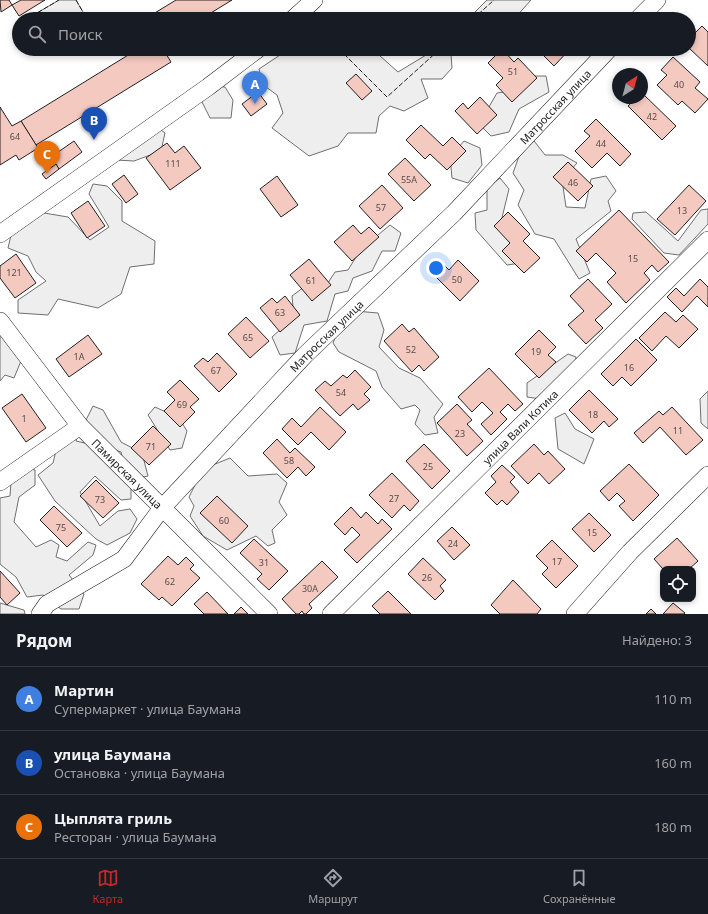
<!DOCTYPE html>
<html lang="ru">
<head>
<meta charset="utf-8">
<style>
	body { margin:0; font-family:"Noto Sans",sans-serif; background:#20242c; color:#f1f3f6 }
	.controls { position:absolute; right:12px; bottom:12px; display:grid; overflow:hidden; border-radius:8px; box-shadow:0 2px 6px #0003 }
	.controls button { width:36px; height:36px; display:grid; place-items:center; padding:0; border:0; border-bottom:1px solid #363941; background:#171b24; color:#f1f3f6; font:20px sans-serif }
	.compass { position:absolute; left:612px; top:68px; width:36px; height:36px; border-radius:50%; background:#171b24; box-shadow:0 2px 6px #0003; rotate:36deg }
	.you { position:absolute; left:436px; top:268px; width:14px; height:14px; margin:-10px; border:3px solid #fff; border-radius:50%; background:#1a73e8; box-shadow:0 0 0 6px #1a73e833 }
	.badge { display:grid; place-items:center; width:26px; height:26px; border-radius:50%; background:#c62828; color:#fff; font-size:13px; font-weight:700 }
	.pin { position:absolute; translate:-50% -33px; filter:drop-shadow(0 1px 2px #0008) }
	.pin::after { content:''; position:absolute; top:21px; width:14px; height:12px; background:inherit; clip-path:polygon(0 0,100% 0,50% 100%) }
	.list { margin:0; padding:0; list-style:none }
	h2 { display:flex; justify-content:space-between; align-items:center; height:52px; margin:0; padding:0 16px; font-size:17px }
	h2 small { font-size:13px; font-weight:400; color:#9ea1a6 }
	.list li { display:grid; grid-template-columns:26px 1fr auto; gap:12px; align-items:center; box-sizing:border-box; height:64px; padding:0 16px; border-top:1px solid #363941 }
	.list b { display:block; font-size:15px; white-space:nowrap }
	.list p { margin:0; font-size:13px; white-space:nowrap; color:#9ea1a6 }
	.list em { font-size:13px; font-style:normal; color:#9ea1a6 }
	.icon { flex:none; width:22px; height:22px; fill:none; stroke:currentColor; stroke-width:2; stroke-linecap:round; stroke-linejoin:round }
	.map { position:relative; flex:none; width:708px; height:614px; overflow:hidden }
	.search { position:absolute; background:#171b24; box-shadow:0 2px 6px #0003; left:12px; right:12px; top:12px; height:44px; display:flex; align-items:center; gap:10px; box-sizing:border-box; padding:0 14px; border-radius:22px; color:#9ea1a6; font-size:15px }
	.sheet { height:244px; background:#171b24 }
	nav { display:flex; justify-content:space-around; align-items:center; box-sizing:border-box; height:56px; border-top:1px solid #363941; background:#171b24; font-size:11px; color:#9ea1a6 }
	nav a { display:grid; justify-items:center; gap:2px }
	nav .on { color:#c62828 }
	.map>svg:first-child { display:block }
	.green { fill:#eee; stroke:#6f6f6f }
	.building { fill:#f3c9c0; stroke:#222 }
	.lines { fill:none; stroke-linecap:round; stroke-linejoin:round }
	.minor-casing { stroke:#222; stroke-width:18 }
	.minor { stroke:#fff; stroke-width:17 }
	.fence { stroke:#222; stroke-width:1; stroke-dasharray:5 2; stroke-linecap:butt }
	.labels { text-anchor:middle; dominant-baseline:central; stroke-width:3; stroke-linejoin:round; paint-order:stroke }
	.number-label { font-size:9px; fill:#564c4a }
	.street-label { font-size:11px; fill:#222; stroke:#fff }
</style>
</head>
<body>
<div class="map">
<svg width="708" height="614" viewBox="0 0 708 614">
	<rect width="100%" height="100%" fill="#fff"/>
	<g class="green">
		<path d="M 59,0 L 76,0 L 83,12 L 82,17 L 78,19 L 37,19 L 36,16 L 37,13 Z"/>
		<path d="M 487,0 L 531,0 L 514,19 L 468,19 Z"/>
		<path d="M 289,49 L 350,49 L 352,53 L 379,55 L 398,72 L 436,49 L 443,49 L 451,54 L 452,68 L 442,79 L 421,79 L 428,98 L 404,111 L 390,106 L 379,116 L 376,133 L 348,133 L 338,146 L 309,156 L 272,128 L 283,113 L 277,95 L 262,84 L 259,69 Z"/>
		<path d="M 529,76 L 546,76 L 549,92 L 519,109 L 509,132 L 491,136 L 479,124 L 497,93 L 518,90 Z"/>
		<path d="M 214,86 L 225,87 L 233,100 L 231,118 L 210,118 L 202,102 Z"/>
		<path d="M 152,123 L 165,133 L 161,151 L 134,161 L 116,160 Z"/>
		<path d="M 531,137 L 545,155 L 563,155 L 577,163 L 562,180 L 566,207 L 585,208 L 591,179 L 606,176 L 616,191 L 608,201 L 611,211 L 576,239 L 590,273 L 579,279 L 554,239 L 535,234 L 518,205 L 524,190 L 513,173 L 523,145 Z"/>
		<path d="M 464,141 L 480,148 L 482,165 L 468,183 L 452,178 L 450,157 Z"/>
		<path d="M 500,178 L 509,189 L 500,226 L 520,249 L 521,263 L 507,265 L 476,230 L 475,213 L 487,210 L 487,188 Z"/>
		<path d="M 93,184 L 107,186 L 122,201 L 122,221 L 155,241 L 154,264 L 130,267 L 121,294 L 98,308 L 58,299 L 48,315 L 18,313 L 18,300 L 46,281 L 36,272 L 28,256 L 8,248 L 12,231 L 44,213 L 68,217 L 90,240 L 109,227 L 89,194 Z"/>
		<path d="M 708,209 L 708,224 L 679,255 L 664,253 L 632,219 L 633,213 L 646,212 L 678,241 L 701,210 Z"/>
		<path d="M 390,225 L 401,233 L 395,251 L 382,251 L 372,271 L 353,278 L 348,291 L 335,294 L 327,321 L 304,325 L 295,353 L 280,355 L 272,337 L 294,317 L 292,296 L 308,284 L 326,286 L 335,272 L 348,270 L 361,249 Z"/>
		<path d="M 355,311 L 378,313 L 384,330 L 379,347 L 399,368 L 420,378 L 443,404 L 434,417 L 438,433 L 425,435 L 415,424 L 420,410 L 415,405 L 401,409 L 382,387 L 376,371 L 339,352 L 333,343 L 340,325 Z"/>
		<path d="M 0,327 L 21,361 L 14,378 L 5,375 L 0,381 Z"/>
		<path d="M 568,354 L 576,357 L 575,370 L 541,399 L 527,397 L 527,383 Z"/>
		<path d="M 708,391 L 708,429 L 701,423 L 700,399 Z"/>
		<path d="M 93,406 L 103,410 L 121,442 L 142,453 L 148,476 L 139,478 L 124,465 L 121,452 L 107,447 L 85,422 Z"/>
		<path d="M 155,407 L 179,418 L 187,431 L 182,448 L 170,450 L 148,415 Z"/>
		<path d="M 565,413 L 575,429 L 594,439 L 584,464 L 558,449 L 555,418 Z"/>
		<path d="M 61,430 L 79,430 L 76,441 L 89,444 L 131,487 L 131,499 L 121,500 L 95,476 L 80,492 L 100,526 L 118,511 L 130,509 L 137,519 L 130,533 L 107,545 L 96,539 L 55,501 L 38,475 L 53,463 Z"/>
		<path d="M 230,458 L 248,476 L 277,474 L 287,483 L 279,502 L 287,515 L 272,530 L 275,543 L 268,546 L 256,536 L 227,550 L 203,536 L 190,516 L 194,506 L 189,497 L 203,469 Z"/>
		<path d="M 26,468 L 35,470 L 35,485 L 19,497 L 14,522 L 36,547 L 51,540 L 59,545 L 56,557 L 67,561 L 88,542 L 96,545 L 93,555 L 69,575 L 84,594 L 79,609 L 61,609 L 43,595 L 27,597 L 16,577 L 0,564 L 0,498 L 10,496 L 11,481 Z"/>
		<path d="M 0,603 L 24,610 L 25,614 L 0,614 Z"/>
	</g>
	<g class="building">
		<path d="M 0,0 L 9,0 L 12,5 L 1,12 Z"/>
		<path d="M 21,0 L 45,0 L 19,16 L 12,5 Z"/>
		<path d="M 176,0 L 232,0 L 201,19 L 145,19 Z"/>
		<path d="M 702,26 L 708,32 L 708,66 L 689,48 L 689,39 Z"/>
		<path d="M 138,49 L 163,49 L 171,62 L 36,145 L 21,121 Z"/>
		<path d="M 502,49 L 514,62 L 518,58 L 537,78 L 512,102 L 496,85 L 503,78 L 488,63 Z"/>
		<path d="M 525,49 L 535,49 L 530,54 Z"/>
		<path d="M 537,49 L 570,49 L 554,66 Z"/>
		<path d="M 673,57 L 700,82 L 695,88 L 708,99 L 695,113 L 682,101 L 678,105 L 657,85 L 667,75 L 661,70 Z"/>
		<path d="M 356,74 L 372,91 L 362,100 L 346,83 Z"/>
		<path d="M 258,92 L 267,104 L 251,116 L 242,104 Z"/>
		<path d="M 642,93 L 676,126 L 662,140 L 628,106 L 636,98 L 642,98 Z"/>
		<path d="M 480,97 L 497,115 L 477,134 L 455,111 L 463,103 L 468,109 Z"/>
		<path d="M 0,107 L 12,126 L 21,121 L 38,148 L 19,160 L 16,155 L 0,165 Z"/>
		<path d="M 596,119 L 631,154 L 620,166 L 607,153 L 592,168 L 575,151 L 590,136 L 584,131 Z"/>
		<path d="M 421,125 L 443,146 L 452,137 L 466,151 L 447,170 L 430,154 L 425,159 L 406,140 Z"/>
		<path d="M 74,141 L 82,152 L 59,169 L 51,157 Z"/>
		<path d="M 167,143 L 175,153 L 184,146 L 201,168 L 170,190 L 146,158 Z"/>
		<path d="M 405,158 L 431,185 L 414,201 L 388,174 Z"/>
		<path d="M 568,162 L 593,186 L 578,201 L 553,177 Z"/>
		<path d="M 56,164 L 59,169 L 46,179 L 42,174 Z"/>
		<path d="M 124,175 L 138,194 L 126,203 L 112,184 Z"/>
		<path d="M 277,176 L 298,205 L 281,217 L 260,189 Z"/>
		<path d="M 382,185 L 403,208 L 380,229 L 359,206 Z"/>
		<path d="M 689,185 L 706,201 L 675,235 L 657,219 Z"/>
		<path d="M 88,201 L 105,226 L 87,238 L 71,213 Z"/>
		<path d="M 619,210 L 669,262 L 658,272 L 652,265 L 644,273 L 650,280 L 626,303 L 607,282 L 616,273 L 596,253 L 587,262 L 576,251 Z"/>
		<path d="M 508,212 L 530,234 L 523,241 L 540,258 L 524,273 L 502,251 L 510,243 L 494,226 Z"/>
		<path d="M 353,225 L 361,234 L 369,227 L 379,237 L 352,261 L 334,242 Z"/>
		<path d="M 16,254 L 36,283 L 15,298 L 0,278 L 0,266 Z"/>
		<path d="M 309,259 L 331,285 L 312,301 L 290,275 Z"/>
		<path d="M 458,260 L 479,281 L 460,301 L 435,276 L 445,266 L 449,270 Z"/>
		<path d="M 588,279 L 612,304 L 595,320 L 603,328 L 586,344 L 568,325 L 584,311 L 570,296 Z"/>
		<path d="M 700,279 L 708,287 L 708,307 L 697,296 L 682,312 L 667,297 L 676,288 L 684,296 Z"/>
		<path d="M 285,296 L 300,315 L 280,332 L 260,308 L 272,298 L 277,303 Z"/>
		<path d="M 665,312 L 676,322 L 683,315 L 698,329 L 679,348 L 666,336 L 652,351 L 639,338 Z"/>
		<path d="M 246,317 L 269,341 L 250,358 L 228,334 Z"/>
		<path d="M 402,324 L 409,332 L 414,328 L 439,357 L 424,371 L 419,365 L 412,372 L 384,341 Z"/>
		<path d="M 539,330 L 556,347 L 548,355 L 556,362 L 539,378 L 515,354 Z"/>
		<path d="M 88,335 L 102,354 L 69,377 L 56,359 Z"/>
		<path d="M 636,339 L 657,360 L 631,386 L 622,377 L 613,386 L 601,374 Z"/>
		<path d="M 217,353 L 237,374 L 219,392 L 194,366 L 203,358 L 208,362 Z"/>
		<path d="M 489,368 L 523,404 L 515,411 L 508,404 L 500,412 L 507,419 L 491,435 L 481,424 L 493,413 L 482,402 L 472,412 L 458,397 Z"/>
		<path d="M 355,370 L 371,387 L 364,394 L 370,400 L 358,410 L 353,404 L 340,416 L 315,390 L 325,381 L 331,386 L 343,375 L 347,378 Z"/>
		<path d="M 180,380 L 199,399 L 190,407 L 195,412 L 180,427 L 164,411 L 175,400 L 167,392 Z"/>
		<path d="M 589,390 L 618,419 L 609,427 L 604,421 L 592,433 L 569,410 Z"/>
		<path d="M 22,394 L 46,428 L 26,442 L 2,408 Z"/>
		<path d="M 457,404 L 472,420 L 467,424 L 483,441 L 467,456 L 437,423 Z"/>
		<path d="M 320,407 L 346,432 L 329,450 L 311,432 L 298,445 L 282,429 L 292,418 L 301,427 Z"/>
		<path d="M 672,407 L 703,440 L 686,455 L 660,427 L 643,443 L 634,433 L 659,411 L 663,415 Z"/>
		<path d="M 153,426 L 171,444 L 149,465 L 131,448 Z"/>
		<path d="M 277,439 L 290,453 L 295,448 L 315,467 L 306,476 L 298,467 L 287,478 L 263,453 Z"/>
		<path d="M 424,444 L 450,471 L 432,489 L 406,461 Z"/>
		<path d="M 534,444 L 544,455 L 548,451 L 565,469 L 549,484 L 539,473 L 528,484 L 511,466 Z"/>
		<path d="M 629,464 L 659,495 L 633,521 L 619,506 L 625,501 L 617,493 L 609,501 L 600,491 Z"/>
		<path d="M 502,465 L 515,477 L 510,482 L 519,492 L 507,505 L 502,500 L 497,505 L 485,493 L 496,482 L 491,476 Z"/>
		<path d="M 392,473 L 419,501 L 410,511 L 404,505 L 392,518 L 369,495 Z"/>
		<path d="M 96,480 L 119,503 L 103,518 L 80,496 Z"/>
		<path d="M 217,496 L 248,526 L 232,543 L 200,513 Z"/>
		<path d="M 54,506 L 82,533 L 67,547 L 40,520 Z"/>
		<path d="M 351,507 L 361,518 L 366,512 L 378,524 L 382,519 L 392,529 L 357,563 L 344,550 L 360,535 L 352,527 L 345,535 L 334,524 Z"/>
		<path d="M 589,513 L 611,535 L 594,552 L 572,529 Z"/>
		<path d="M 452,527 L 470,545 L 454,560 L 437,541 Z"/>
		<path d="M 677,538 L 698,561 L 689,569 L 663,569 L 654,559 Z"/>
		<path d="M 254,539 L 288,571 L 269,590 L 257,579 L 262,574 L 240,553 Z"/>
		<path d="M 552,540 L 578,566 L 556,588 L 542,574 L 548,568 L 536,556 Z"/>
		<path d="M 168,556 L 178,565 L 186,557 L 194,565 L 190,569 L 200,578 L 172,606 L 162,597 L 159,600 L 141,584 Z"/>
		<path d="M 423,558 L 446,580 L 440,586 L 444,591 L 435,600 L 408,574 Z"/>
		<path d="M 322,561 L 338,577 L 309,604 L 312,608 L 306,614 L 304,614 L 302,611 L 299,614 L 296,614 L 282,599 Z"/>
		<path d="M 0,571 L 20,593 L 7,605 L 0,597 Z"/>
		<path d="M 513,580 L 541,609 L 537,614 L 500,614 L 491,605 Z"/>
		<path d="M 388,591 L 411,614 L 380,614 L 372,606 Z"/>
		<path d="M 207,592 L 228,614 L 204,614 L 194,604 Z"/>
		<path d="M 673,603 L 685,613 L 684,614 L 663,614 Z"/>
		<path d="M 241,607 L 248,614 L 234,614 Z"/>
		<path d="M 651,609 L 656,614 L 646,614 Z"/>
	</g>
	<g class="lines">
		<g class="minor-casing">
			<g id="minor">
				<path d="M 293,19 L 314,0"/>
				<path d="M 638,19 L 657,0"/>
				<path d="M 0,234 L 208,87 L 258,49"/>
				<path id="s1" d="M 0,321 L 80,426 L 269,614"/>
				<path d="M 0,482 L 80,426"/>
				<path id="s2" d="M 40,614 L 47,604 L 124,559 L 162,508 L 305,355 L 454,213 L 609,49"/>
				<path id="s3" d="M 331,614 L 708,240"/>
				<path d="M 575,614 L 630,552 L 708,475"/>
			</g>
		</g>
		<use href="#minor" class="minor"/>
		<g class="fence">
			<path d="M 76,0 L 83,12 L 82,17 L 78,19"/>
			<path d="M 37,19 L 36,16 L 37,13 L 59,0"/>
			<path d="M 473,19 L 494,0"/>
			<path d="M 339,49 L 387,97 L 440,49"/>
		</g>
	</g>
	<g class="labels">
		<g class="number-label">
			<text x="513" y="71">51</text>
			<text x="679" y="84">40</text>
			<text x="652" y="116">42</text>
			<text x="15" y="136">64</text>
			<text x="601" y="143">44</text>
			<text x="173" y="163">111</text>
			<text x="409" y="179">55А</text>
			<text x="573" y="182">46</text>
			<text x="381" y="207">57</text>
			<text x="682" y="210">13</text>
			<text x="633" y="258">15</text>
			<text x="14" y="272">121</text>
			<text x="457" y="279">50</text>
			<text x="311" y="280">61</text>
			<text x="280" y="312">63</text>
			<text x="248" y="337">65</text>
			<text x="411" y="349">52</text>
			<text x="536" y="351">19</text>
			<text x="79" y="356">1А</text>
			<text x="629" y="367">16</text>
			<text x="216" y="370">67</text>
			<text x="341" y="392">54</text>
			<text x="182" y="404">69</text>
			<text x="593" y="414">18</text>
			<text x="24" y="418">1</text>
			<text x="678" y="430">11</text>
			<text x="460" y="433">23</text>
			<text x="151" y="446">71</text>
			<text x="289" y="460">58</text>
			<text x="428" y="466">25</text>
			<text x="394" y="498">27</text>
			<text x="100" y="499">73</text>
			<text x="224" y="520">60</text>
			<text x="61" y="527">75</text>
			<text x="592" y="532">15</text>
			<text x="453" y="543">24</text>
			<text x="557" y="561">17</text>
			<text x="264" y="562">31</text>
			<text x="427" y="577">26</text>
			<text x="170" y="581">62</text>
			<text x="310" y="588">30А</text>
		</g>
		<g class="street-label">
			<text stroke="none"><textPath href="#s2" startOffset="727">Матросская улица</textPath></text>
			<text stroke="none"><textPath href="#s2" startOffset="403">Матросская улица</textPath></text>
			<text stroke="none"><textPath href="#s3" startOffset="266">улица Вали Котика</textPath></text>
			<text stroke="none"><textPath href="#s1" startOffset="199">Памирская улица</textPath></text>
		</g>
	</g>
</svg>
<div class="controls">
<button><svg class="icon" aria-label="locate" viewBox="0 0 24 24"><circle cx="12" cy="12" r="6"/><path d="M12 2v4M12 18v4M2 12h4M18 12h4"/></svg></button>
</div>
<svg class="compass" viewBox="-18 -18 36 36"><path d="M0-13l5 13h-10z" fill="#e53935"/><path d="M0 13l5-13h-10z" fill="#9ea1a6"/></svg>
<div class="you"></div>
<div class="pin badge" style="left:255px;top:104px;background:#3f7fe0">A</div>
<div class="pin badge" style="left:94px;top:140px;background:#1a4fb4">B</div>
<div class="pin badge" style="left:47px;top:174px;background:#e8710a">C</div>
<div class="search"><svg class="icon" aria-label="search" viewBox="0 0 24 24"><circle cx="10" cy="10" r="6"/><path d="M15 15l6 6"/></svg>Поиск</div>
</div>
<section class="sheet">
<h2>Рядом<small>Найдено: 3</small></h2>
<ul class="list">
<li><span class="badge" style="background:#3f7fe0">A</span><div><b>Мартин</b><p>Супермаркет · улица Баумана</p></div><em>110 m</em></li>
<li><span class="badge" style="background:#1a4fb4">B</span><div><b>улица Баумана</b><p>Остановка · улица Баумана</p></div><em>160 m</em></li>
<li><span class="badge" style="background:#e8710a">C</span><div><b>Цыплята гриль</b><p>Ресторан · улица Баумана</p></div><em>180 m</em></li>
</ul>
</section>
<nav>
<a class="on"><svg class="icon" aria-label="map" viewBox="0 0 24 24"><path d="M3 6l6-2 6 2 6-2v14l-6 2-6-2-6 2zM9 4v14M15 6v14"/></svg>Карта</a>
<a><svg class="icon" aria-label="directions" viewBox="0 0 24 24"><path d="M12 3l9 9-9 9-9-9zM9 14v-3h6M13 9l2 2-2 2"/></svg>Маршрут</a>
<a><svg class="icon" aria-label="saved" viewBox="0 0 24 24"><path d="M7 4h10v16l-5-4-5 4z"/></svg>Сохранённые</a>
</nav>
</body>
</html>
